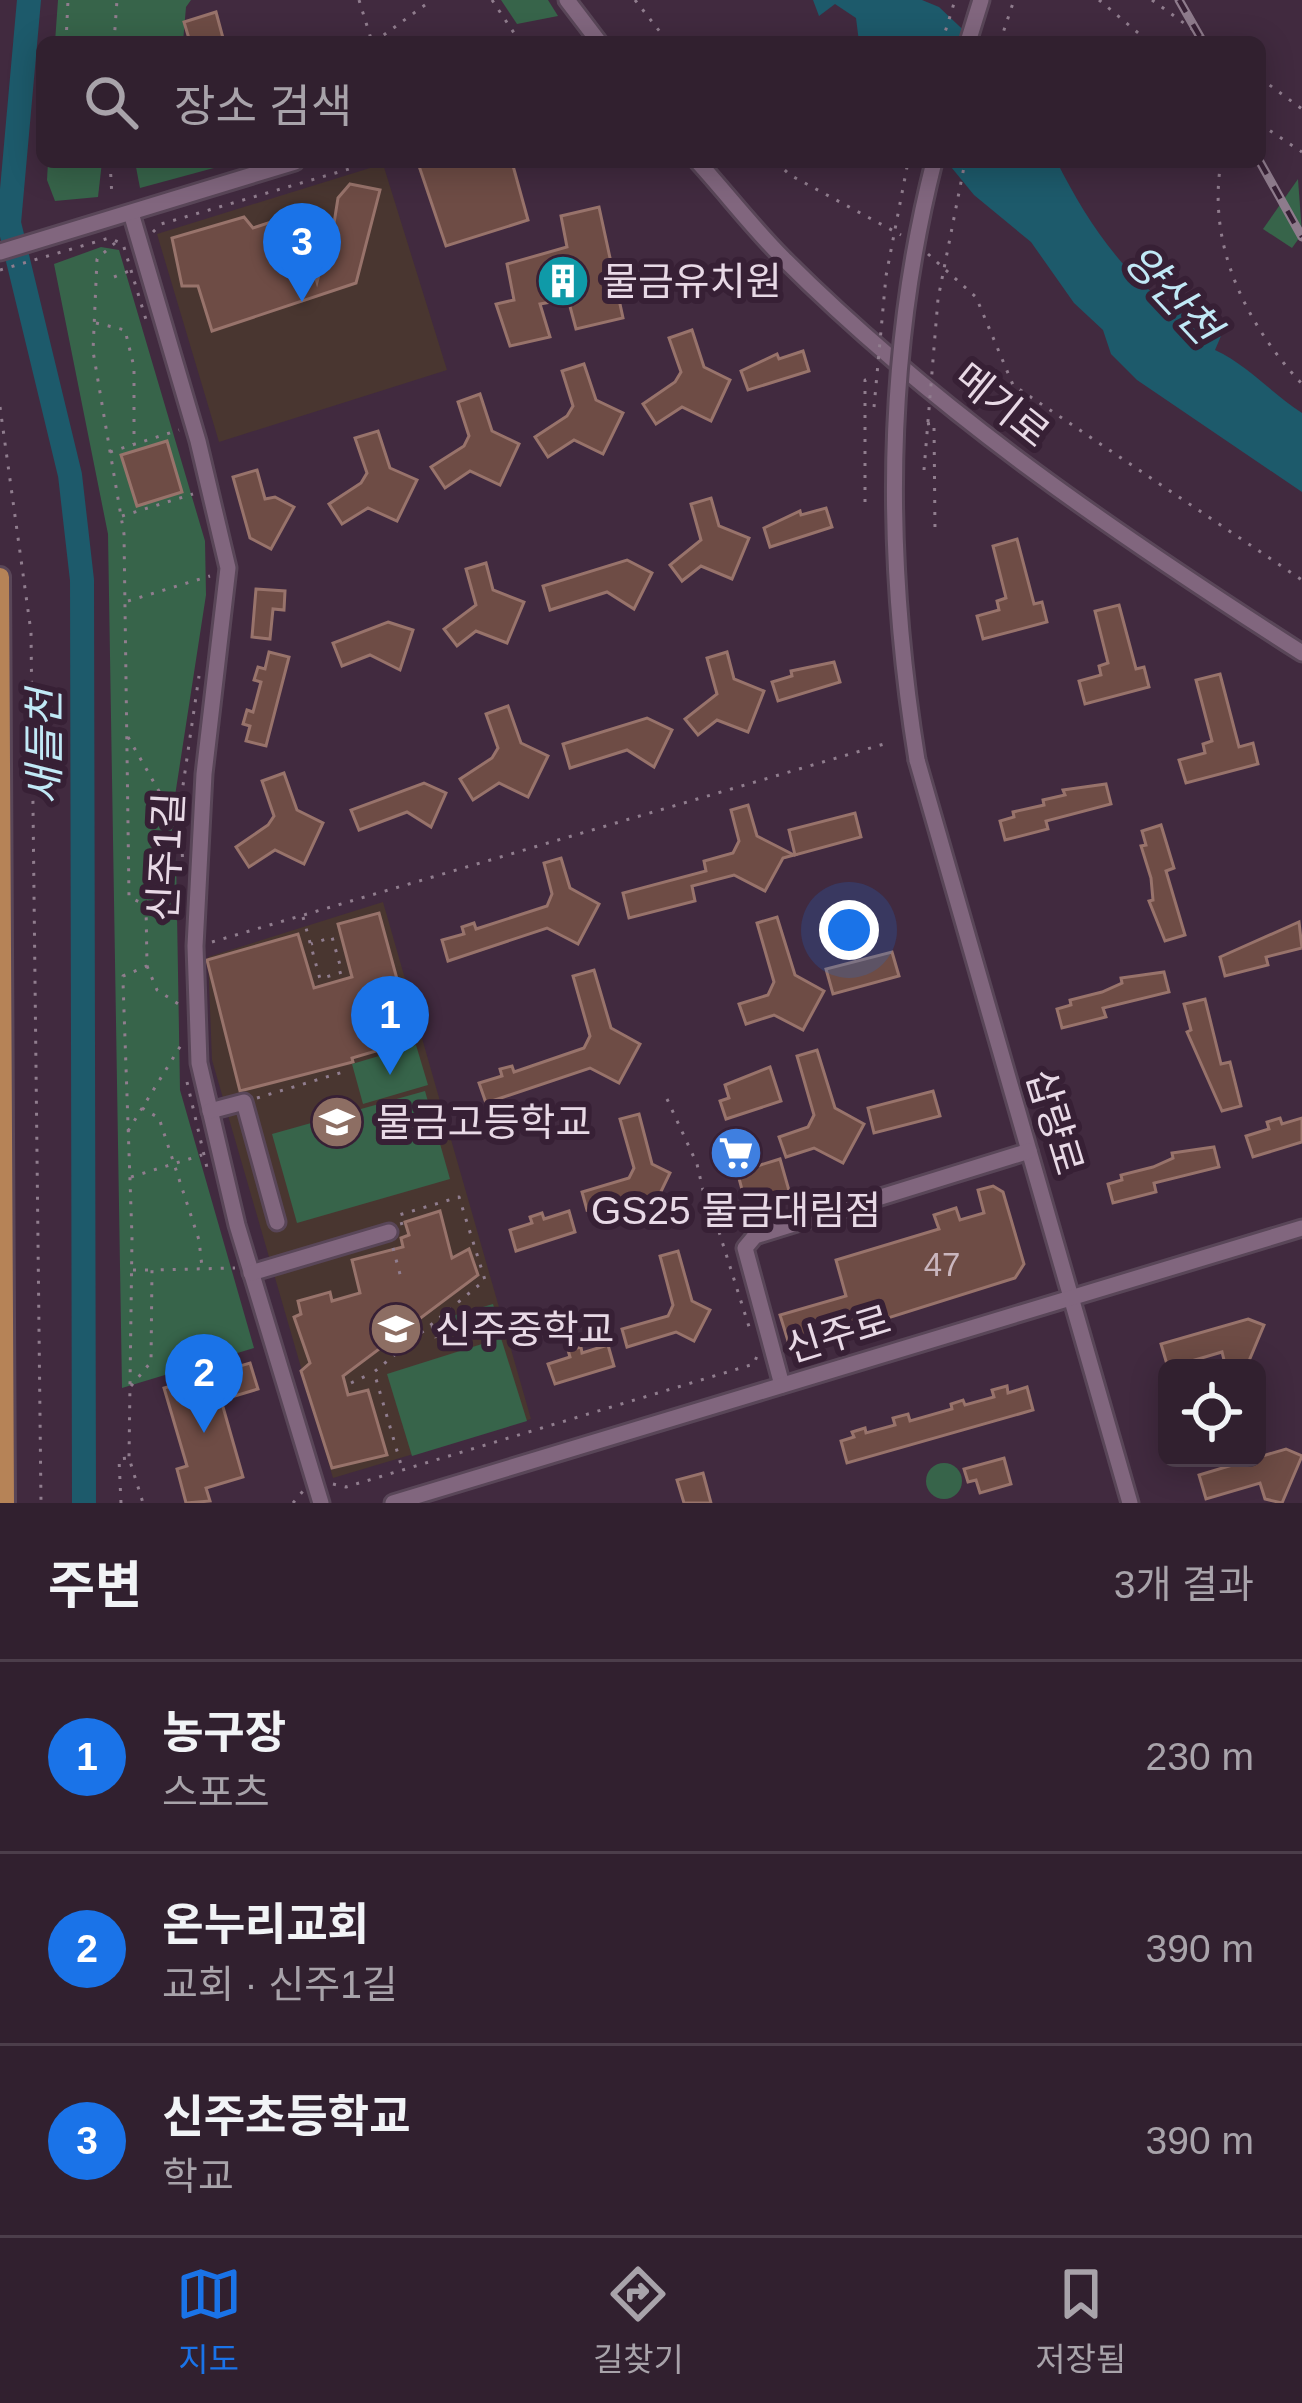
<!DOCTYPE html>
<html lang="ko">
<head>
<meta charset="utf-8">
<style>
	body { margin:0; font-family:Arial,"Noto Sans KR",sans-serif; background:#392837; color:#f1f3f6 }
	.controls { position:absolute; right:36px; bottom:36px; display:grid; overflow:hidden; border-radius:18px; box-shadow:0 6px 30px #0003 }
	.controls button { width:108px; height:108px; display:grid; place-items:center; padding:0; border:0; border-bottom:3px solid #4c3e4b; background:#31202f; color:#f1f3f6; font:60px sans-serif }
	.you { position:absolute; left:849px; top:930px; width:42px; height:42px; margin:-30px; border:9px solid #fff; border-radius:50%; background:#1a73e8; box-shadow:0 0 0 18px #1a73e833 }
	.badge { display:grid; place-items:center; width:78px; height:78px; border-radius:50%; background:#1a73e8; color:#fff; font-size:39px; font-weight:700 }
	.pin { position:absolute; translate:-50% -99px; filter:drop-shadow(0 3px 6px #0008) }
	.pin::after { content:''; position:absolute; top:63px; width:42px; height:36px; background:inherit; clip-path:polygon(0 0,100% 0,50% 100%) }
	.list { margin:0; padding:0; list-style:none }
	h2 { display:flex; justify-content:space-between; align-items:center; height:156px; margin:0; padding:0 48px; font-size:51px }
	h2 small { font-size:39px; font-weight:400; color:#a8a3aa }
	.list li { display:grid; grid-template-columns:78px 1fr auto; gap:36px; align-items:center; box-sizing:border-box; height:192px; padding:0 48px; border-top:3px solid #4c3e4b }
	.list b { display:block; font-size:45px; white-space:nowrap }
	.list p { margin:0; font-size:39px; white-space:nowrap; color:#a8a3aa }
	.list em { font-size:39px; font-style:normal; color:#a8a3aa }
	.icon { flex:none; width:66px; height:66px; fill:none; stroke:currentColor; stroke-width:2; stroke-linecap:round; stroke-linejoin:round }
	.map { position:relative; flex:none; width:1302px; height:1503px; overflow:hidden }
	.search { position:absolute; background:#31202f; box-shadow:0 6px 30px #0003; left:36px; right:36px; top:36px; height:132px; display:flex; align-items:center; gap:30px; box-sizing:border-box; padding:0 42px; border-radius:18px; color:#a8a3aa; font-size:45px }
	.sheet { height:732px; background:#31202f }
	nav { display:flex; justify-content:space-around; align-items:center; box-sizing:border-box; height:168px; border-top:3px solid #4c3e4b; background:#31202f; font-size:33px; color:#a8a3aa }
	nav a { display:grid; justify-items:center; gap:6px }
	nav .on { color:#1a73e8 }
	.map>svg:first-child { display:block }
	.education { fill:#493630 }
	.green { fill:#37644a }
	.water { fill:#1d5a6b }
	.lines { fill:none; stroke-linecap:round; stroke-linejoin:round }
	.river { stroke:#1d5a6b; stroke-width:24 }
	.building { fill:#6e4c45; stroke:#98736b; stroke-width:3 }
	.minor-casing { stroke:#594658; stroke-width:21 }
	.major-casing { stroke:#594658; stroke-width:24 }
	.path { stroke:#907d8e; stroke-width:3; stroke-dasharray:3 9; stroke-linecap:butt }
	.minor { stroke:#81667e; stroke-width:15 }
	.major { stroke:#b68357; stroke-width:18 }
	.rail-casing { stroke:#8e7b8c; stroke-width:9 }
	.rail { stroke:#372035; stroke-width:4.5; stroke-dasharray:14; stroke-linecap:butt }
	.minor-bridge-casing { stroke:#594658; stroke-width:21; stroke-linecap:butt }
	.path-bridge { stroke:#907d8e; stroke-width:3; stroke-dasharray:3 9; stroke-linecap:butt }
	.minor-bridge { stroke:#81667e; stroke-width:15 }
	.labels { text-anchor:middle; dominant-baseline:central; stroke-width:12; stroke-linejoin:round; paint-order:stroke }
	.number-label { font-size:33px; fill:#cab6be }
	.poi-label { font-size:39px; fill:#e8d9e6; stroke:#372035; text-anchor:start }
	.street-label { font-size:39px; fill:#e8d9e6; stroke:#372035 }
	.water-label { font-size:42px; font-style:italic; fill:#c1e9f6; stroke:#372035 }
</style>
</head>
<body>
<div class="map">
<svg width="1302" height="1503" viewBox="0 0 1302 1503">
	<rect width="100%" height="100%" fill="#412a3f"/>
	<g class="education">
		<path d="M 383,164 L 447,370 L 219,442 L 157,234 Z"/>
		<path d="M 383,902 L 531,1419 L 333,1478 L 212,1060 L 208,957 Z"/>
	</g>
	<g class="green">
		<path d="M 58,0 L 191,0 L 186,7 L 183,42 L 55,42 Z"/>
		<path d="M 501,0 L 548,0 L 558,16 L 517,24 Z"/>
		<path d="M 48,162 L 102,162 L 98,197 L 55,201 L 47,180 Z"/>
		<path d="M 135,162 L 236,162 L 140,188 Z"/>
		<path d="M 1298,179 L 1302,234 L 1292,248 L 1263,229 Z"/>
		<path d="M 101,247 L 119,250 L 205,541 L 206,595 L 175,796 L 180,1090 L 254,1348 L 122,1388 L 108,534 L 54,264 Z"/>
		<path d="M 416,1045 L 428,1085 L 363,1104 L 352,1064 Z"/>
		<path d="M 425,1091 L 450,1179 L 297,1223 L 272,1134 Z"/>
		<path d="M 493,1304 L 501,1331 L 459,1343 L 452,1316 Z"/>
		<path d="M 501,1338 L 527,1421 L 412,1456 L 387,1374 Z"/>
		<circle cx="944" cy="1481" r="18"/>
	</g>
	<g class="water">
		<path d="M 813,0 L 922,0 L 939,7 L 976,42 L 859,42 L 856,18 L 835,4 L 819,16 Z"/>
		<path d="M 947,162 L 1057,162 C 1083,214 1117,267 1164,302 C 1182,315 1203,322 1221,336 L 1215,350 C 1249,366 1271,393 1302,413 L 1302,492 L 1137,380 L 1111,354 L 1103,330 L 1074,303 L 1031,242 L 974,195 Z"/>
	</g>
	<g class="lines">
		<path class="river" d="M 29,0 L 9,223 L 70,475 L 82,580 L 84,1503"/>
	</g>
	<g class="building">
		<path d="M 216,12 L 223,38 L 190,42 L 184,22 Z"/>
		<path d="M 434,162 L 512,162 L 528,220 L 446,246 L 419,166 Z"/>
		<path d="M 350,184 L 380,190 L 356,283 L 212,331 L 198,286 L 182,286 L 172,238 L 244,217 L 253,228 L 296,214 L 317,282 L 324,256 L 329,255 L 338,198 Z"/>
		<path d="M 599,207 L 623,318 L 576,329 L 568,299 L 540,304 L 550,337 L 510,346 L 496,304 L 514,300 L 507,264 L 567,247 L 561,216 Z"/>
		<path d="M 692,330 L 704,367 L 730,380 L 711,421 L 682,407 L 656,424 L 643,404 L 675,382 L 681,372 L 669,338 Z"/>
		<path d="M 803,351 L 809,371 L 748,390 L 741,371 L 777,354 L 779,359 Z"/>
		<path d="M 584,364 L 596,400 L 623,413 L 603,454 L 574,440 L 548,457 L 535,437 L 567,416 L 573,406 L 562,371 Z"/>
		<path d="M 480,394 L 492,431 L 519,444 L 500,485 L 470,471 L 445,488 L 431,467 L 464,446 L 469,436 L 458,402 Z"/>
		<path d="M 378,431 L 390,468 L 417,480 L 397,521 L 368,508 L 342,524 L 329,504 L 361,483 L 367,473 L 355,438 Z"/>
		<path d="M 167,441 L 182,492 L 137,506 L 121,455 Z"/>
		<path d="M 257,470 L 265,499 L 275,497 L 294,507 L 271,549 L 250,538 L 233,477 Z"/>
		<path d="M 711,498 L 719,526 L 749,538 L 732,579 L 701,566 L 682,581 L 670,565 L 701,540 L 691,504 Z"/>
		<path d="M 826,508 L 832,527 L 770,547 L 764,528 L 800,511 L 801,515 Z"/>
		<path d="M 1017,539 L 1034,604 L 1042,602 L 1047,622 L 983,639 L 977,616 L 999,610 L 997,601 L 1006,598 L 993,546 Z"/>
		<path d="M 627,560 L 652,573 L 634,609 L 607,592 L 550,610 L 543,586 Z"/>
		<path d="M 486,563 L 493,590 L 524,602 L 507,643 L 476,631 L 457,646 L 444,629 L 476,605 L 466,569 Z"/>
		<path d="M 256,589 L 285,591 L 284,610 L 273,609 L 270,639 L 252,637 Z"/>
		<path d="M 1119,605 L 1136,669 L 1144,667 L 1149,687 L 1085,704 L 1079,681 L 1101,675 L 1099,666 L 1108,663 L 1095,611 Z"/>
		<path d="M 388,622 L 413,630 L 400,670 L 370,655 L 342,666 L 333,643 Z"/>
		<path d="M 269,652 L 289,657 L 266,746 L 246,741 L 250,726 L 243,724 L 247,710 L 253,712 L 261,682 L 254,680 L 258,667 L 265,669 Z"/>
		<path d="M 727,652 L 734,679 L 764,691 L 748,732 L 717,720 L 698,735 L 685,719 L 717,694 L 707,658 Z"/>
		<path d="M 834,662 L 840,682 L 778,701 L 772,682 L 792,676 L 791,671 Z"/>
		<path d="M 1220,674 L 1239,747 L 1253,743 L 1258,764 L 1186,783 L 1179,760 L 1205,753 L 1203,744 L 1212,741 L 1196,680 Z"/>
		<path d="M 508,706 L 521,743 L 548,756 L 528,797 L 499,783 L 473,800 L 460,779 L 492,758 L 498,748 L 486,714 Z"/>
		<path d="M 647,718 L 672,730 L 654,767 L 627,750 L 570,768 L 563,744 Z"/>
		<path d="M 284,773 L 297,810 L 323,823 L 304,864 L 275,850 L 249,867 L 236,847 L 268,825 L 274,816 L 262,781 Z"/>
		<path d="M 424,783 L 446,793 L 431,827 L 407,812 L 359,830 L 351,810 Z"/>
		<path d="M 1106,784 L 1111,804 L 1046,821 L 1048,829 L 1005,840 L 1000,821 L 1014,817 L 1013,812 L 1044,805 L 1043,800 L 1065,795 L 1063,790 Z"/>
		<path d="M 748,805 L 757,836 L 794,855 L 783,858 L 765,891 L 734,875 L 692,886 L 695,901 L 629,918 L 623,893 L 706,871 L 704,861 L 733,853 L 739,841 L 731,810 Z"/>
		<path d="M 855,813 L 861,837 L 795,855 L 789,830 Z"/>
		<path d="M 1161,825 L 1174,868 L 1166,871 L 1185,935 L 1165,941 L 1149,901 L 1153,900 L 1151,878 L 1141,846 L 1146,845 L 1142,831 Z"/>
		<path d="M 561,858 L 570,888 L 599,904 L 578,944 L 547,928 L 448,961 L 442,940 L 464,934 L 462,927 L 474,923 L 476,929 L 547,906 L 552,894 L 544,863 Z"/>
		<path d="M 379,913 L 406,1012 L 401,1014 L 405,1028 L 389,1033 L 393,1046 L 352,1058 L 353,1062 L 240,1091 L 207,960 L 298,934 L 314,988 L 352,977 L 338,924 Z"/>
		<path d="M 777,917 L 795,975 L 824,991 L 803,1030 L 774,1015 L 746,1024 L 739,1004 L 768,995 L 774,982 L 757,923 Z"/>
		<path d="M 1299,922 L 1302,948 L 1266,957 L 1268,965 L 1225,976 L 1220,957 Z"/>
		<path d="M 892,952 L 899,976 L 833,994 L 826,969 Z"/>
		<path d="M 594,970 L 611,1028 L 640,1044 L 619,1083 L 590,1068 L 486,1103 L 479,1083 L 502,1076 L 500,1069 L 512,1066 L 514,1072 L 584,1048 L 590,1036 L 573,976 Z"/>
		<path d="M 1164,972 L 1169,992 L 1103,1008 L 1106,1017 L 1062,1028 L 1057,1009 L 1071,1005 L 1070,1000 L 1102,992 L 1122,983 L 1121,978 Z"/>
		<path d="M 1205,999 L 1221,1064 L 1230,1062 L 1241,1106 L 1222,1111 L 1187,1032 L 1191,1030 L 1184,1004 Z"/>
		<path d="M 817,1050 L 835,1108 L 864,1124 L 843,1163 L 814,1148 L 786,1157 L 779,1137 L 808,1127 L 814,1115 L 797,1056 Z"/>
		<path d="M 770,1067 L 781,1101 L 726,1119 L 720,1101 L 729,1098 L 725,1085 Z"/>
		<path d="M 933,1091 L 940,1116 L 874,1133 L 868,1108 Z"/>
		<path d="M 639,1114 L 652,1164 L 670,1173 L 655,1204 L 636,1195 L 587,1210 L 582,1192 L 629,1178 L 634,1168 L 620,1119 Z"/>
		<path d="M 1280,1118 L 1282,1124 L 1302,1118 L 1302,1142 L 1253,1157 L 1246,1136 L 1269,1129 L 1267,1122 Z"/>
		<path d="M 750,1139 L 757,1166 L 780,1159 L 790,1194 L 754,1205 L 752,1195 L 744,1197 L 730,1145 Z"/>
		<path d="M 1214,1147 L 1219,1167 L 1154,1183 L 1156,1192 L 1113,1203 L 1108,1184 L 1122,1180 L 1121,1175 L 1153,1167 L 1173,1158 L 1172,1153 Z"/>
		<path d="M 993,1186 L 1003,1192 L 1024,1264 L 1015,1278 L 799,1346 L 788,1341 L 780,1315 L 846,1296 L 836,1260 L 939,1229 L 934,1215 L 956,1208 L 960,1220 L 984,1213 L 978,1190 Z"/>
		<path d="M 440,1211 L 452,1258 L 469,1249 L 478,1275 L 343,1376 L 348,1395 L 368,1390 L 387,1455 L 332,1468 L 301,1371 L 310,1363 L 294,1317 L 301,1314 L 298,1301 L 330,1292 L 332,1301 L 360,1293 L 352,1260 L 403,1247 L 401,1238 L 409,1235 L 405,1222 Z"/>
		<path d="M 569,1211 L 575,1232 L 516,1251 L 510,1230 L 532,1223 L 530,1217 L 542,1213 L 544,1219 Z"/>
		<path d="M 678,1251 L 692,1301 L 710,1310 L 694,1341 L 676,1332 L 627,1347 L 622,1329 L 668,1316 L 673,1305 L 660,1256 Z"/>
		<path d="M 1248,1319 L 1264,1325 L 1246,1368 L 1226,1368 L 1222,1352 L 1168,1368 L 1161,1344 Z"/>
		<path d="M 608,1345 L 614,1366 L 555,1384 L 548,1364 L 570,1357 L 568,1350 L 581,1347 L 582,1353 Z"/>
		<path d="M 250,1363 L 258,1389 L 221,1400 L 243,1477 L 206,1488 L 210,1501 L 186,1503 L 177,1469 L 187,1466 L 164,1388 Z"/>
		<path d="M 1007,1386 L 1008,1393 L 1027,1387 L 1033,1410 L 847,1463 L 841,1441 L 854,1437 L 852,1432 L 865,1428 L 866,1433 L 895,1425 L 893,1418 L 908,1414 L 910,1421 L 952,1409 L 951,1404 L 963,1400 L 965,1405 L 994,1397 L 992,1390 Z"/>
		<path d="M 1286,1449 L 1302,1456 L 1282,1503 L 1265,1499 L 1260,1483 L 1206,1499 L 1199,1475 Z"/>
		<path d="M 1004,1458 L 1011,1484 L 980,1493 L 976,1480 L 968,1482 L 964,1469 Z"/>
		<path d="M 703,1473 L 711,1503 L 684,1503 L 677,1480 Z"/>
	</g>
	<g class="lines">
		<g class="minor-casing">
			<g id="minor">
				<path d="M 567,0 L 599,42"/>
				<path d="M 968,42 L 981,0"/>
				<path d="M 698,162 C 727,194 753,228 783,258 C 939,414 1118,535 1302,653"/>
				<path d="M 131,213 L 198,441 L 228,568 L 204,774 L 195,946 L 199,1063 L 237,1225 L 321,1503"/>
				<path d="M 0,252 L 295,162"/>
				<path d="M 917,760 L 1130,1503"/>
				<path d="M 210,1111 L 244,1102 L 277,1222"/>
				<path d="M 251,1273 L 389,1232"/>
				<path d="M 782,1385 L 745,1248 L 755,1236 L 1029,1151"/>
				<path d="M 393,1503 L 1302,1228"/>
			</g>
		</g>
		<g class="major-casing">
			<path id="major" d="M 0,577 L 5,1503"/>
		</g>
		<g class="path">
			<path d="M 359,0 L 372,42"/>
			<path d="M 492,0 L 520,42"/>
			<path d="M 635,0 L 668,42"/>
			<path d="M 1099,0 L 1149,42"/>
			<path d="M 1152,0 L 1210,42"/>
			<path d="M 66,42 L 68,0"/>
			<path d="M 114,42 L 117,0"/>
			<path d="M 335,42 L 340,42"/>
			<path d="M 374,42 L 432,0"/>
			<path d="M 547,42 L 560,42"/>
			<path d="M 942,42 L 955,0"/>
			<path d="M 1000,42 L 1014,0"/>
			<path d="M 1260,78 L 1302,109"/>
			<path d="M 1260,124 L 1302,152"/>
			<path d="M 110,162 L 112,197"/>
			<path d="M 776,162 L 790,175 L 901,235"/>
			<path d="M 1221,162 C 1207,246 1246,324 1302,384"/>
			<path d="M 153,232 L 161,224 L 373,162"/>
			<path d="M 115,243 L 97,259 L 93,351 L 124,534 L 129,897 L 146,905 L 147,966 L 123,976 L 123,982 L 132,1237 L 129,1458"/>
			<path d="M 928,254 L 976,297 L 1013,385 L 1302,580"/>
			<path d="M 0,270 L 109,238 L 123,244 L 147,323"/>
			<path d="M 114,277 L 129,271"/>
			<path d="M 96,323 L 125,330 L 134,367 L 134,444"/>
			<path d="M 0,407 L 31,632 L 41,1503"/>
			<path d="M 927,424 L 934,423 L 935,530"/>
			<path d="M 110,452 L 179,430"/>
			<path d="M 865,502 L 865,380 L 875,380"/>
			<path d="M 122,516 L 193,494"/>
			<path d="M 128,601 L 210,576"/>
			<path d="M 128,737 L 180,828"/>
			<path d="M 183,869 L 180,806 L 199,676"/>
			<path d="M 147,903 L 161,880 L 180,868"/>
			<path d="M 303,917 L 320,979 L 342,972 L 332,937 L 311,944"/>
			<path d="M 212,942 L 884,744"/>
			<path d="M 147,966 L 157,990 L 180,1005"/>
			<path d="M 187,1082 L 208,1172"/>
			<path d="M 257,1098 L 343,1072"/>
			<path d="M 667,1099 L 697,1164 L 707,1208 L 714,1216 L 751,1333"/>
			<path d="M 142,1108 L 159,1118 L 199,1240 L 202,1267"/>
			<path d="M 128,1131 L 183,1042"/>
			<path d="M 131,1177 L 202,1155"/>
			<path d="M 402,1225 L 399,1215 L 459,1197 L 485,1280 L 374,1372 L 402,1468"/>
			<path d="M 393,1248 L 401,1278"/>
			<path d="M 133,1270 L 152,1270"/>
			<path d="M 432,1326 L 436,1338"/>
			<path d="M 351,1383 L 372,1373"/>
			<path d="M 131,1386 L 151,1362 L 152,1270 L 235,1268"/>
			<path d="M 333,1484 L 346,1487 L 754,1364 L 758,1353"/>
			<path d="M 121,1503 L 119,1459 L 129,1458 L 143,1503"/>
			<path d="M 293,1503 L 303,1491"/>
		</g>
		<use href="#minor" class="minor"/>
		<use href="#major" class="major"/>
		<g class="rail-casing">
			<g id="rail">
				<path d="M 1179,0 L 1203,42"/>
				<path d="M 1260,162 L 1302,237"/>
			</g>
		</g>
		<use href="#rail" class="rail"/>
		<g class="minor-bridge-casing">
			<path id="minor-bridge" d="M 917,760 C 885,561 884,358 934,162"/>
		</g>
		<g class="path-bridge">
			<path d="M 874,407 L 886,276 L 908,162"/>
			<path d="M 924,470 L 938,299 L 965,162"/>
		</g>
		<use href="#minor-bridge" class="minor-bridge"/>
	</g>
	<defs>
		<g id="building-disc" transform="scale(2.7)"><circle r="9.5" fill="#0f9aa8" stroke="#372035"/><path d="M-4-6H4V6H1V3H-1V6H-4ZM-2.5-4.3h1.7v1.8h-1.7ZM.8-4.3h1.7v1.8H.8ZM-2.5-1h1.7V.8h-1.7ZM.8-1h1.7V.8H.8Z" fill="#fff"/></g>
		<g id="school-disc" transform="scale(2.7)"><circle r="9.5" fill="#8d6e63" stroke="#372035"/><path d="M0-5L7-2L0 1L-7-2ZM-4 1L0 2.5L4 1V4Q0 6-4 4Z" fill="#fff"/></g>
		<g id="supermarket-disc" transform="scale(2.7)"><circle r="9.5" fill="#3f7fe0" stroke="#372035"/><path d="M-6-5.5h2.5l.6 2H6L4.5 2H-2.5L-4.4-4H-6ZM-1.5 3.2a1.3 1.3 0 1 0 .1 0ZM3 3.2a1.3 1.3 0 1 0 .1 0Z" fill="#fff"/></g>
	</defs>
	<g fill-rule="evenodd">
		<use href="#building-disc" x="563" y="281"/>
		<use href="#school-disc" x="337" y="1122"/>
		<use href="#supermarket-disc" x="736" y="1153"/>
		<use href="#school-disc" x="396" y="1329"/>
	</g>
	<g class="labels">
		<g class="number-label">
			<text x="942" y="1264">47</text>
		</g>
		<g class="poi-label">
			<text x="602" y="281">물금유치원</text>
			<text x="376" y="1122">물금고등학교</text>
			<text x="736" y="1210" text-anchor="middle">GS25 물금대림점</text>
			<text x="435" y="1329">신주중학교</text>
		</g>
		<g class="street-label">
			<text transform="translate(1002 405) rotate(39)">메기로</text>
			<text transform="translate(166 857) rotate(-87)">신주1길</text>
			<text transform="translate(1055 1122) rotate(73)">삽량로</text>
			<text transform="translate(838 1334) rotate(-17)">신주로</text>
		</g>
		<g class="water-label">
			<text transform="translate(1172 294) rotate(47)">양산천</text>
			<text transform="translate(44 747) rotate(-90)">새들천</text>
		</g>
	</g>
</svg>
<div class="controls">
<button><svg class="icon" aria-label="locate" viewBox="0 0 24 24"><circle cx="12" cy="12" r="6"/><path d="M12 2v4M12 18v4M2 12h4M18 12h4"/></svg></button>
</div>
<div class="you"></div>
<div class="pin badge" style="left:390px;top:1075px">1</div>
<div class="pin badge" style="left:204px;top:1433px">2</div>
<div class="pin badge" style="left:302px;top:302px">3</div>
<div class="search"><svg class="icon" aria-label="search" viewBox="0 0 24 24"><circle cx="10" cy="10" r="6"/><path d="M15 15l6 6"/></svg>장소 검색</div>
</div>
<section class="sheet">
<h2>주변<small>3개 결과</small></h2>
<ul class="list">
<li><span class="badge">1</span><div><b>농구장</b><p>스포츠</p></div><em>230 m</em></li>
<li><span class="badge">2</span><div><b>온누리교회</b><p>교회 · 신주1길</p></div><em>390 m</em></li>
<li><span class="badge">3</span><div><b>신주초등학교</b><p>학교</p></div><em>390 m</em></li>
</ul>
</section>
<nav>
<a class="on"><svg class="icon" aria-label="map" viewBox="0 0 24 24"><path d="M3 6l6-2 6 2 6-2v14l-6 2-6-2-6 2zM9 4v14M15 6v14"/></svg>지도</a>
<a><svg class="icon" aria-label="directions" viewBox="0 0 24 24"><path d="M12 3l9 9-9 9-9-9zM9 14v-3h6M13 9l2 2-2 2"/></svg>길찾기</a>
<a><svg class="icon" aria-label="saved" viewBox="0 0 24 24"><path d="M7 4h10v16l-5-4-5 4z"/></svg>저장됨</a>
</nav>
</body>
</html>
